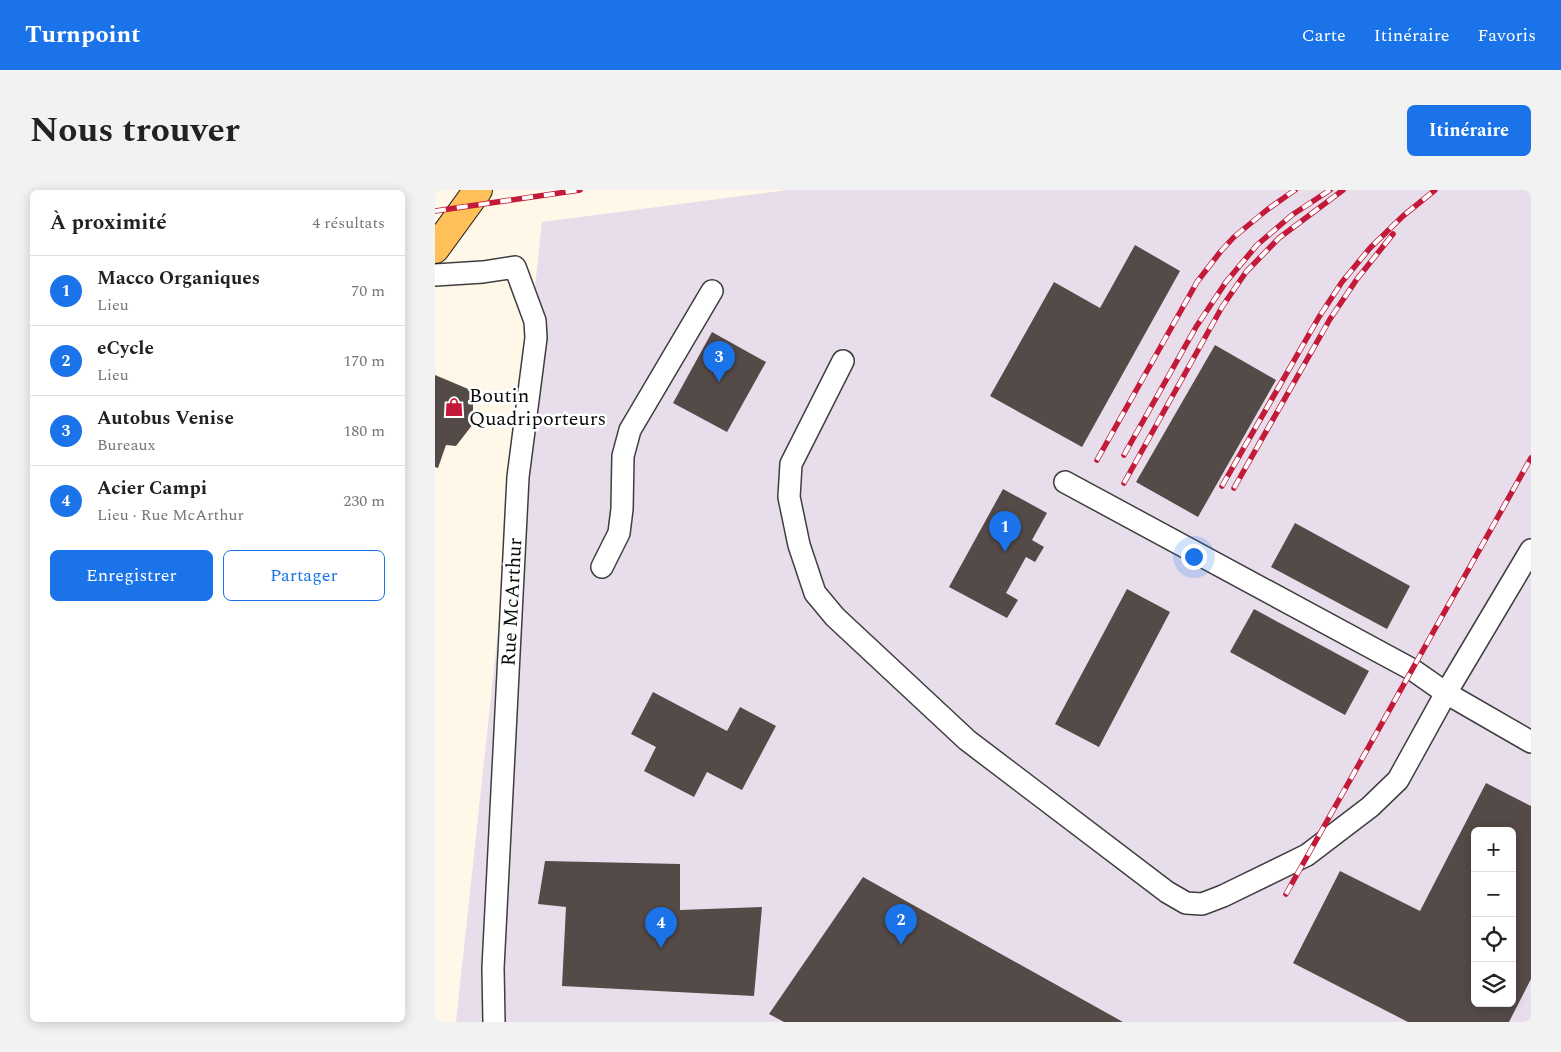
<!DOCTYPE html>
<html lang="fr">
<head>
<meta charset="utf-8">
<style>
	body { margin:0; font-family:Spectral,serif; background:#f2f2f2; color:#222 }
	.controls { position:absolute; right:15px; bottom:15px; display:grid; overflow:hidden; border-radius:8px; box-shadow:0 2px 12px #0003 }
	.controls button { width:45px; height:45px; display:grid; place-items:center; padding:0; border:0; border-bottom:1px solid #e0e0e0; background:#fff; color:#222; font:25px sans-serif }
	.you { position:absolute; left:758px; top:366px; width:18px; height:18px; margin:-12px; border:4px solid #fff; border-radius:50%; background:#1a73e8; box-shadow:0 0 0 8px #1a73e833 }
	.badge { display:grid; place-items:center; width:32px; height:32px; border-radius:50%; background:#1a73e8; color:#fff; font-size:16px; font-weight:700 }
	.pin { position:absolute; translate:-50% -41px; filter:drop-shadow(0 1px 2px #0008) }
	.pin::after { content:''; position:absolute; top:26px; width:18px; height:15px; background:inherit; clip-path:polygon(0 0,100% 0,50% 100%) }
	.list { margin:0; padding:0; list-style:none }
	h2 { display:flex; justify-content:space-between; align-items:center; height:65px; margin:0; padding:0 20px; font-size:21px }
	h2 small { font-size:16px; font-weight:400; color:#767676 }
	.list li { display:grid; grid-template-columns:32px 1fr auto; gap:15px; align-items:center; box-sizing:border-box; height:70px; padding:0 20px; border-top:1px solid #e0e0e0 }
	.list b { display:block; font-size:19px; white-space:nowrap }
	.list p { margin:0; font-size:16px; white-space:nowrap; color:#767676 }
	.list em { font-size:16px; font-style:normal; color:#767676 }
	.actions { display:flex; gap:10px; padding:15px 20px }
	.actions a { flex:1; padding:11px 0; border:1px solid #1a73e8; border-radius:8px; text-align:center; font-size:18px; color:#1a73e8 }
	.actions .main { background:#1a73e8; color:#fff }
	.icon { flex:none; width:28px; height:28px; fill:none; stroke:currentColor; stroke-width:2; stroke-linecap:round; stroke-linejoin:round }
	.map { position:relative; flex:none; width:1096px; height:832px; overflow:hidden; border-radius:8px }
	header { display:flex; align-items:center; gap:30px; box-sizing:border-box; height:70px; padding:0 25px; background:#1a73e8; color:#fff }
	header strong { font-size:24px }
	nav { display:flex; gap:28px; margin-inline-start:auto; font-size:18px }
	.intro { display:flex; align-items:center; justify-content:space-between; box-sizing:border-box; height:120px; padding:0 30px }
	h1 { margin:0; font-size:35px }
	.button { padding:12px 22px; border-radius:8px; background:#1a73e8; color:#fff; font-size:18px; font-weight:700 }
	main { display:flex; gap:30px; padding:0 30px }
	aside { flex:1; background:#fff; border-radius:8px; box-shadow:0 2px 12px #0003 }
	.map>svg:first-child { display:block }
	.industrial { fill:#e8deeb; fill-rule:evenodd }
	.building { fill:#544a47; fill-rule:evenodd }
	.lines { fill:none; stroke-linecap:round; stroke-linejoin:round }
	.minor-casing { stroke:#3e3e3e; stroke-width:24 }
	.major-casing { stroke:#1c1c1c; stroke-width:30 }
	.minor { stroke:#fff; stroke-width:21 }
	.major { stroke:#ffbf59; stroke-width:28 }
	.rail-casing { stroke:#c41a3a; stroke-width:5.5 }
	.rail { stroke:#fff; stroke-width:4; stroke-dasharray:11; stroke-linecap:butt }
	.labels { text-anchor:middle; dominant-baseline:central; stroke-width:5; stroke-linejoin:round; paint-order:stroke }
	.poi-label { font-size:20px; fill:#0b0b0b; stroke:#fff; text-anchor:start }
	.street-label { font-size:20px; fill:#0b0b0b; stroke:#fff }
</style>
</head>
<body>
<header>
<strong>Turnpoint</strong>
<nav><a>Carte</a><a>Itinéraire</a><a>Favoris</a></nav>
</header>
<div class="intro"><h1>Nous trouver</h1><a class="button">Itinéraire</a></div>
<main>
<aside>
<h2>À proximité<small>4 résultats</small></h2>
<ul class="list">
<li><span class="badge">1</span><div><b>Macco Organiques</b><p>Lieu</p></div><em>70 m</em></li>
<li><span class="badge">2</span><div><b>eCycle</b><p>Lieu</p></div><em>170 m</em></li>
<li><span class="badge">3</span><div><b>Autobus Venise</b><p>Bureaux</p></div><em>180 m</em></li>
<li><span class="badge">4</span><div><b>Acier Campi</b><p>Lieu · Rue McArthur</p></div><em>230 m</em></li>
</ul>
<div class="actions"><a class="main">Enregistrer</a><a>Partager</a></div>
</aside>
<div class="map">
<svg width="1096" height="832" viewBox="0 0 1096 832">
	<rect width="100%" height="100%" fill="#fff8e9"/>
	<path class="industrial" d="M 352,0 L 1096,0 L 1096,832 L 21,832 L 107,32 ZM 1040,641 L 1077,641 L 1077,813 L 1040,813 Z"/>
	<g class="building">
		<path d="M 700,55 L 745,81 L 647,257 L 555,206 L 619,92 L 665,118 Z"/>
		<path d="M 277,142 L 331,172 L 292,242 L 238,213 Z"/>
		<path d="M 780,155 L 841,190 L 763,327 L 701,292 Z"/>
		<path d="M 0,185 L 38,201 L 38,234 L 21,256 L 11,255 L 3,278 L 0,277 Z"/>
		<path d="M 568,299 L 612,323 L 597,350 L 609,357 L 600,372 L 591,367 L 571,403 L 583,410 L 572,428 L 514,397 Z"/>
		<path d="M 860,333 L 975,396 L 952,439 L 836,377 Z"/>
		<path d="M 692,399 L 735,422 L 664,557 L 620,534 Z"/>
		<path d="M 819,419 L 934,481 L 910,525 L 795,462 Z"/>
		<path d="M 218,502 L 292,541 L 305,517 L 341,536 L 307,600 L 272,582 L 259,607 L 209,581 L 221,557 L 196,544 Z"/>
		<path d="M 1051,593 L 1096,616 L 1096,789 L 1074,832 L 973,832 L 858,773 L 905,681 L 985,721 ZM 1040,641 L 1077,641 L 1077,813 L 1040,813 Z"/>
		<path d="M 110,671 L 245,674 L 245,720 L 327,717 L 319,806 L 127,796 L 131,717 L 103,714 Z"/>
		<path d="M 428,687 L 688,832 L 349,832 L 334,824 Z"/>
	</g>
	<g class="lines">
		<g class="minor-casing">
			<g id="minor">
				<path d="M 0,85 L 48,82 L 80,77 L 100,131 L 101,148 L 83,287 L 58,778 L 59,832"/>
				<path d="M 408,171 L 356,274 L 354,307 L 364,355 L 380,403 L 400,427 L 532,550 L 732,702 L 751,713 L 767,714 L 788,706 L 872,665 L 935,617 L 963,590 L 1011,503 L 1096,360"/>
				<path d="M 630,292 L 978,480 L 1011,503 L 1096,552"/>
				<path d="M 167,377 L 184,343 L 187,319 L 188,266 L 195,240 L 277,101"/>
			</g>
		</g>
		<g class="major-casing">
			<path id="major" d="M 0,59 L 43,0"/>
		</g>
		<use href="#minor" class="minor"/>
		<use href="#major" class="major"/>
		<g class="rail-casing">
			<g id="rail">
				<path d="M 0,21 L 145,0"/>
				<path d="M 689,265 L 761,137 L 791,92 L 822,55 L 857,25 L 895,0"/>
				<path d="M 662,270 L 762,92 L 786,61 L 799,47 L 833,19 L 860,0"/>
				<path d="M 689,293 L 787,117 L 811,82 L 844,48 L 908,0"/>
				<path d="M 787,296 L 884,127 L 907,92 L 935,58 L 968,26 L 1000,0"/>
				<path d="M 799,298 L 895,129 L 922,89 L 958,44"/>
				<path d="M 851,704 L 1096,268"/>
			</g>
		</g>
		<use href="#rail" class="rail"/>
	</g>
	<defs>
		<g id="shop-bare" transform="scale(1.5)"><path d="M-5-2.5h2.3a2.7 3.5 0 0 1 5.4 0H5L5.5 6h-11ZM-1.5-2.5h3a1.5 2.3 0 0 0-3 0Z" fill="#c41a3a" stroke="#fff" stroke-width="2.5" paint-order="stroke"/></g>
	</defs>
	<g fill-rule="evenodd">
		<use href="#shop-bare" x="19" y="217"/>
	</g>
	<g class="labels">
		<g class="poi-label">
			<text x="34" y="206">Boutin<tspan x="34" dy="23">Quadriporteurs</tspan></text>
		</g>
		<g class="street-label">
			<text transform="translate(77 412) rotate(-87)">Rue McArthur</text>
		</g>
	</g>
</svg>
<div class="controls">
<button>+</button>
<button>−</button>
<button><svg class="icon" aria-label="locate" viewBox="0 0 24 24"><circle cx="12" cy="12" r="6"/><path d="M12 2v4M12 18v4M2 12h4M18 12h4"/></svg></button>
<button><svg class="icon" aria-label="layers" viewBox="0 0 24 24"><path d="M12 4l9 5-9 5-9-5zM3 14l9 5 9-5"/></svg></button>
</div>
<div class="you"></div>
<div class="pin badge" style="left:570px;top:362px">1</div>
<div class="pin badge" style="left:466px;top:755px">2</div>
<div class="pin badge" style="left:284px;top:192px">3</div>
<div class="pin badge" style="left:226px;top:758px">4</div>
</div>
</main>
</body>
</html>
